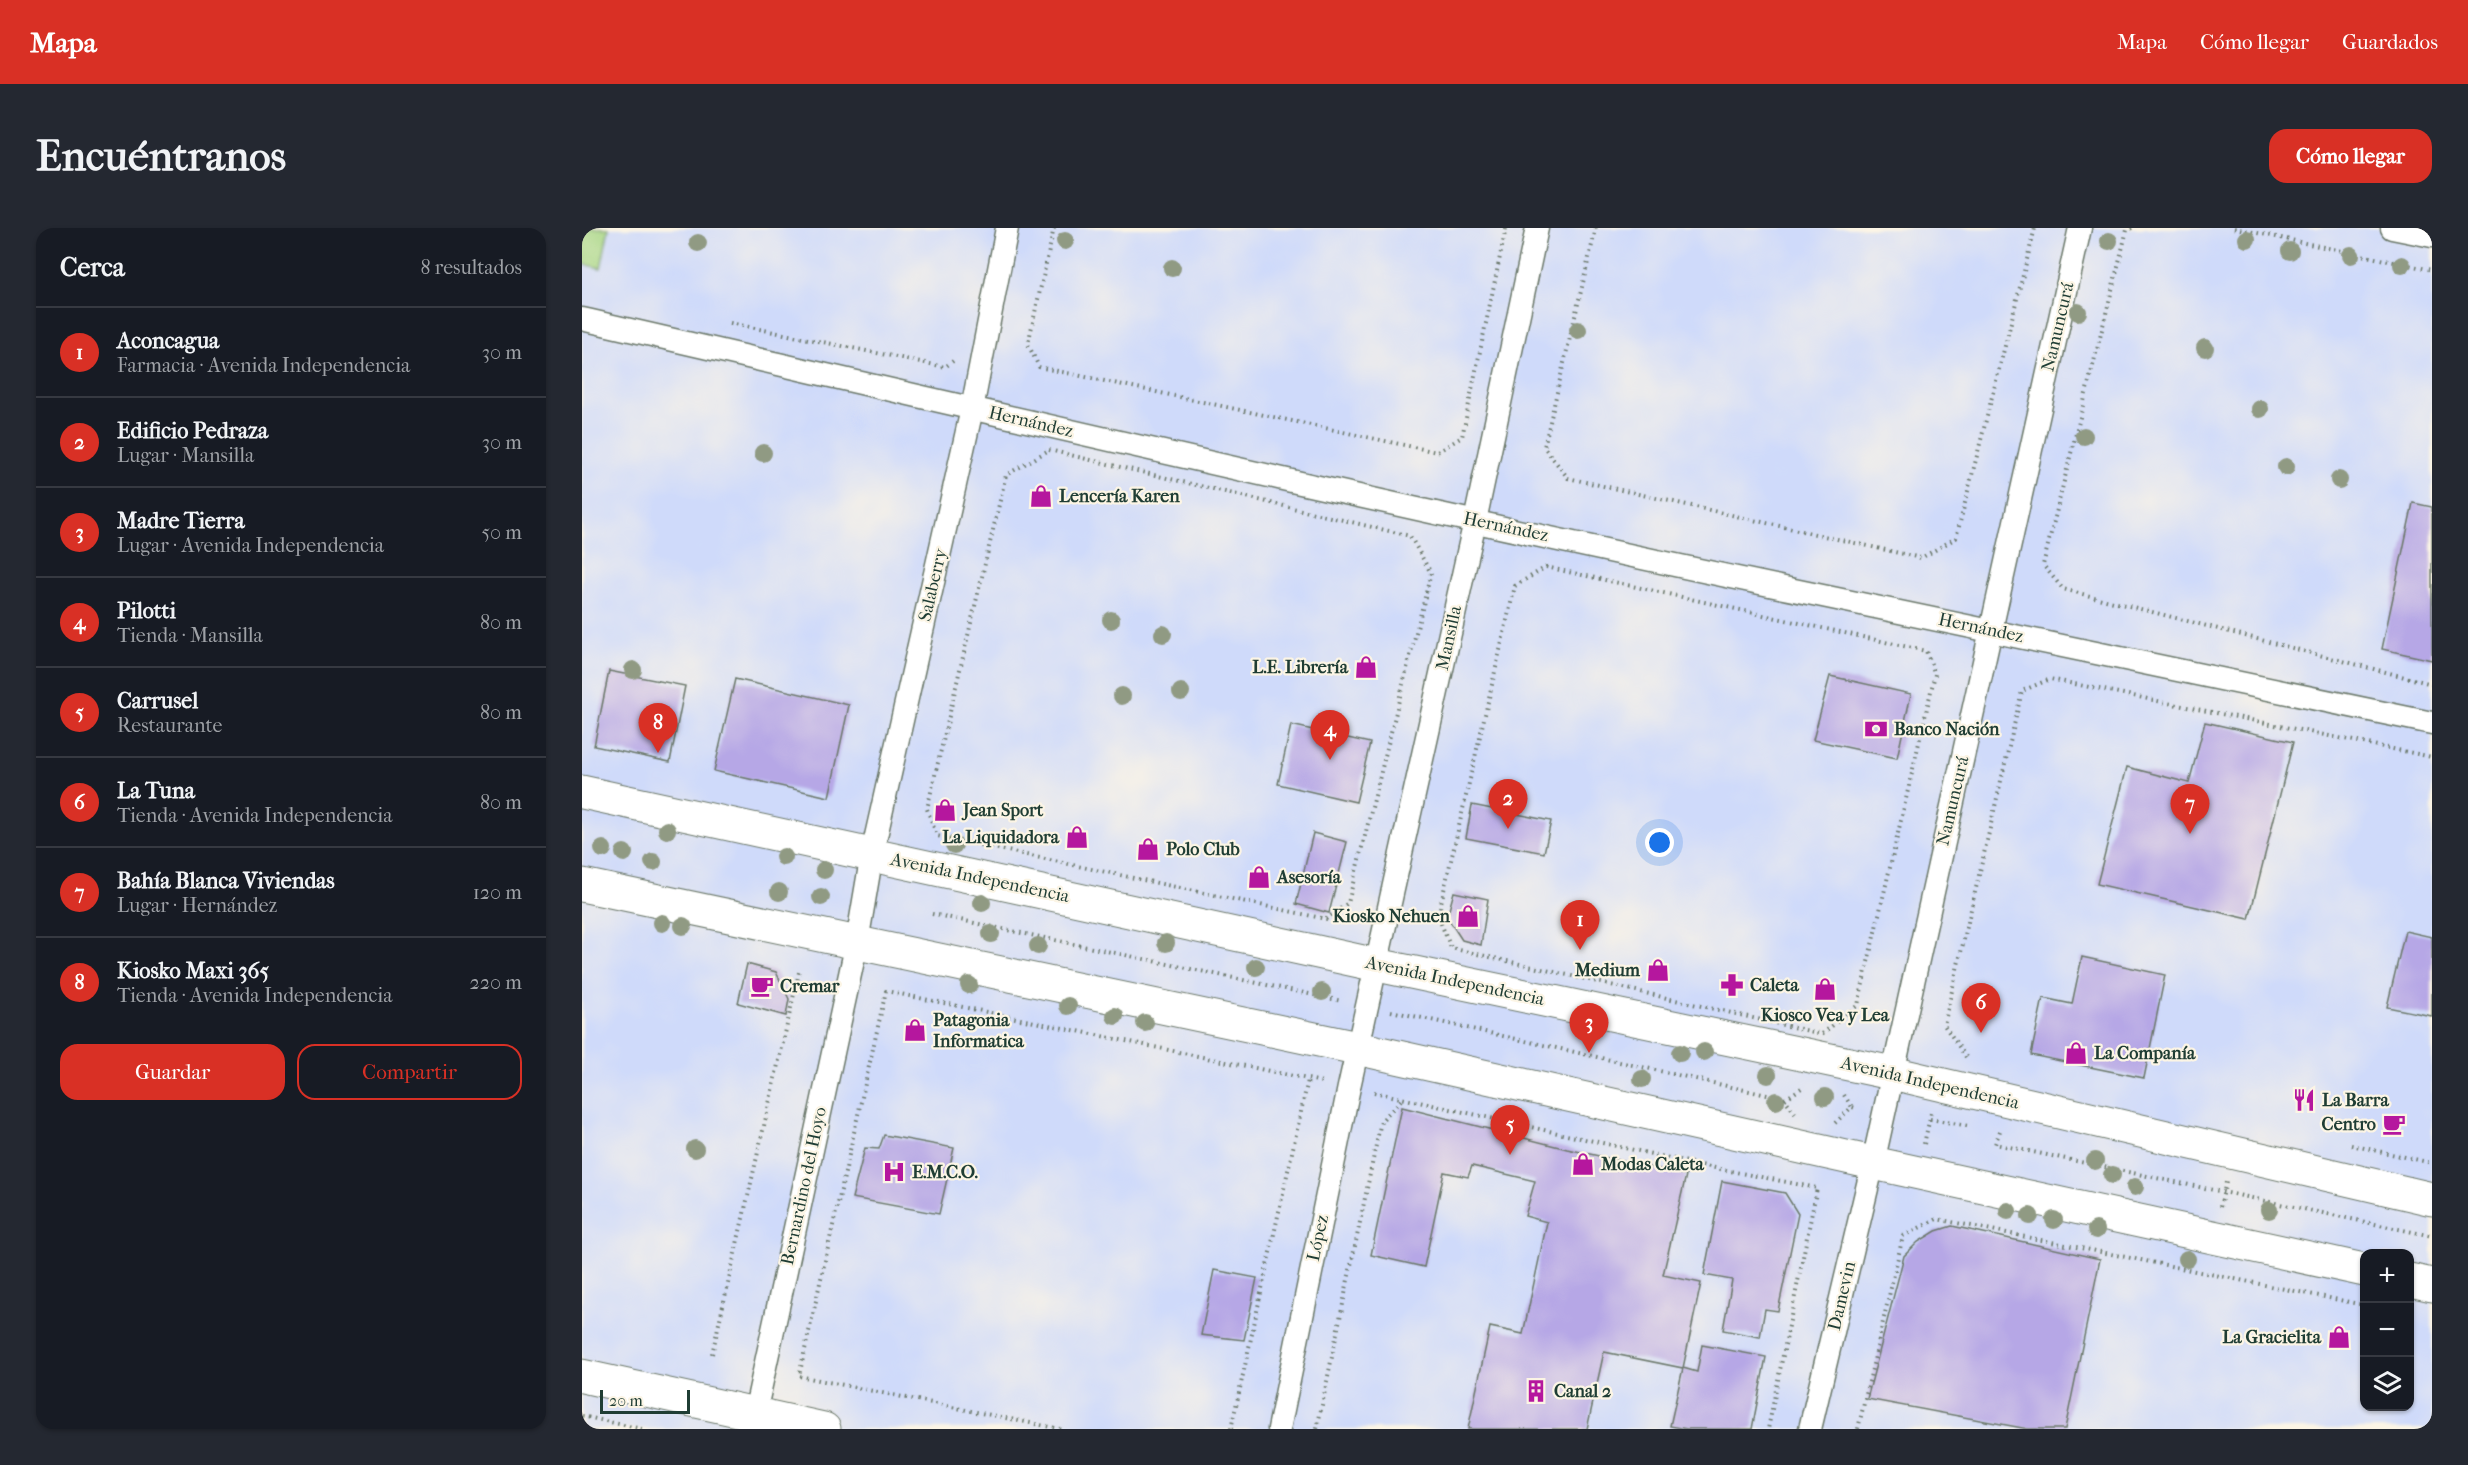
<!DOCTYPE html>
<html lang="es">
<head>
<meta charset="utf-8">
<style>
	body { margin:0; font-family:"IM FELL French Canon",serif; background:#242831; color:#f1f3f6 }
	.controls { position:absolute; right:18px; bottom:18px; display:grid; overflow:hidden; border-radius:12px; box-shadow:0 2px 4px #0004 }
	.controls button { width:54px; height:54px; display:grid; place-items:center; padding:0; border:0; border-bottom:2px solid #363941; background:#171b24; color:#f1f3f6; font:30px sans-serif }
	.scale { position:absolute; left:18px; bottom:15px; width:90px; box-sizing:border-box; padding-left:6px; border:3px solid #1f3d34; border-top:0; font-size:16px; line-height:21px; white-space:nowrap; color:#1f3d34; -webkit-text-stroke:4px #fcf5e5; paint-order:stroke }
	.you { position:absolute; left:1078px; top:615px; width:21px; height:21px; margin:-15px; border:4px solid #fff; border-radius:50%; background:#1a73e8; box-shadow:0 0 0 9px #1a73e833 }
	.badge { display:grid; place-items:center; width:39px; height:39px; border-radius:50%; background:#d93025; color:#fff; font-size:20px; font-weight:700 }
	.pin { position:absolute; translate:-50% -50px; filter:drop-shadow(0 2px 3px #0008) }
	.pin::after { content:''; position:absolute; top:32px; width:21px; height:18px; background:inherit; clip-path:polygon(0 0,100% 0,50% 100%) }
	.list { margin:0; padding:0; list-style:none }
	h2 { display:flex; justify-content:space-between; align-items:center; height:78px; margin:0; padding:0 24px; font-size:26px }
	h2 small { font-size:20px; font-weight:400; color:#9ea1a6 }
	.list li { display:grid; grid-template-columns:39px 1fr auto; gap:18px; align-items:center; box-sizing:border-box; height:90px; padding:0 24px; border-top:2px solid #363941 }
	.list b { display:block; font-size:22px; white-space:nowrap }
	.list p { margin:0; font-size:20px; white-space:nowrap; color:#9ea1a6 }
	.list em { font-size:20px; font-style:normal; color:#9ea1a6 }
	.actions { display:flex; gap:12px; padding:18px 24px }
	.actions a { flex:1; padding:14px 0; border:2px solid #d93025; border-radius:18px; text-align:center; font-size:21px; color:#d93025 }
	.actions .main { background:#d93025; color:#fff }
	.icon { flex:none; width:33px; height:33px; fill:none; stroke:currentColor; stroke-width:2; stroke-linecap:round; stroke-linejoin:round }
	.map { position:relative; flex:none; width:1850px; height:1201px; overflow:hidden; border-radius:18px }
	header { display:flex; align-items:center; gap:36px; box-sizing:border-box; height:84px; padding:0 30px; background:#d93025; color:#fff }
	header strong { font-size:28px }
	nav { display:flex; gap:33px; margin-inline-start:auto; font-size:21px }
	.intro { display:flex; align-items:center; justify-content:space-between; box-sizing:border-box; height:144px; padding:0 36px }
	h1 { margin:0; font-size:42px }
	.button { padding:15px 27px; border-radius:18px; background:#d93025; color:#fff; font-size:21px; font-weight:700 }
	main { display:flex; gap:36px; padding:0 36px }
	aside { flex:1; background:#171b24; border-radius:18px; box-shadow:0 2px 4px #0004 }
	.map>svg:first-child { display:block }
	.built { fill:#cfdafa; fill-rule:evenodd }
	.green { fill:#a5d684; stroke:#628a5c; stroke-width:1.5 }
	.building { fill:#b6a7e6 }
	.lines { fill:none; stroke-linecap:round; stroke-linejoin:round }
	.street-casing { stroke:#6b786a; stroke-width:25 }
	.secondary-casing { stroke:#6b786a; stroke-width:35 }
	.primary-casing { stroke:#6b786a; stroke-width:35 }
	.path { stroke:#6b786a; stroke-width:4; stroke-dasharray:1.5 4.5; stroke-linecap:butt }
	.street { stroke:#fff; stroke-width:22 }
	.secondary { stroke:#fff; stroke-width:33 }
	.primary { stroke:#fff; stroke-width:33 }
	.tree { fill:#909a83 }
	.labels { text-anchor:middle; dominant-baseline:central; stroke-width:4.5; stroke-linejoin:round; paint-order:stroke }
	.street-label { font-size:18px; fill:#1f3d34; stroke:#fcf5e5 }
	.poi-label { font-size:18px; font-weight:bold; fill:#1f3d34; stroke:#fcf5e5; text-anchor:start }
</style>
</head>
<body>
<header>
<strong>Mapa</strong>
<nav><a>Mapa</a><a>Cómo llegar</a><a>Guardados</a></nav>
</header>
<div class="intro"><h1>Encuéntranos</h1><a class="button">Cómo llegar</a></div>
<main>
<aside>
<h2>Cerca<small>8 resultados</small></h2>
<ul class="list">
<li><span class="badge">1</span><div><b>Aconcagua</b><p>Farmacia · Avenida Independencia</p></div><em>30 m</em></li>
<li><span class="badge">2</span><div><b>Edificio Pedraza</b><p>Lugar · Mansilla</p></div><em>30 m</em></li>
<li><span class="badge">3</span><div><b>Madre Tierra</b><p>Lugar · Avenida Independencia</p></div><em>50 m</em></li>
<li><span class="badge">4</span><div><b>Pilotti</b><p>Tienda · Mansilla</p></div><em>80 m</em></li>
<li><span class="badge">5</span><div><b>Carrusel</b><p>Restaurante</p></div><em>80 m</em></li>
<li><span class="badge">6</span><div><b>La Tuna</b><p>Tienda · Avenida Independencia</p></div><em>80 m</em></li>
<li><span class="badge">7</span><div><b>Bahía Blanca Viviendas</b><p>Lugar · Hernández</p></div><em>120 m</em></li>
<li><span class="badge">8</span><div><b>Kiosko Maxi 365</b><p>Tienda · Avenida Independencia</p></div><em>220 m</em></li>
</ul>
<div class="actions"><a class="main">Guardar</a><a>Compartir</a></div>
</aside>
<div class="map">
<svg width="1850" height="1201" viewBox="0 0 1850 1201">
	<rect width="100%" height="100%" fill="#fcf5e5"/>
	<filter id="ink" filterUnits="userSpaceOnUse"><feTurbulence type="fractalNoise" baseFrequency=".0167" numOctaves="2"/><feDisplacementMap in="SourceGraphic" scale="12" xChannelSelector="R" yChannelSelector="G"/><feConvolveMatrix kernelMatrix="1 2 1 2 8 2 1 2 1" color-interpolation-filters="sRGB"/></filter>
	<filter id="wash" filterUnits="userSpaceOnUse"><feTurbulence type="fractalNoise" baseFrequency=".008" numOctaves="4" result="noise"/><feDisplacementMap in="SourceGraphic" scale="24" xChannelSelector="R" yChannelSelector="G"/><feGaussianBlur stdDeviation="1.35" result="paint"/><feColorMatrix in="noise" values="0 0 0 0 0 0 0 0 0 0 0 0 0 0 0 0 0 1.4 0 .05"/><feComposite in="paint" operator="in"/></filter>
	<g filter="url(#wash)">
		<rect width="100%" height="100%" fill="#f8e6cf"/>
		<path class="built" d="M 0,0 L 1810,0 L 1850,8 L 1850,1201 L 0,1201 ZM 1782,1026 L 1828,1026 L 1828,1178 L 1782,1178 Z"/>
		<path class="green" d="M 0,0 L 27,0 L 19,40 L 0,36 Z"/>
		<g id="blocks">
			<g class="building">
				<path d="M 1831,275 L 1850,279 L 1850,432 L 1800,421 Z"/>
				<path d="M 27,443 L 103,458 L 88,534 L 12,518 Z"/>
				<path d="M 1248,448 L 1329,466 L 1315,530 L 1231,512 Z"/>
				<path d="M 153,451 L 267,477 L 247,569 L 132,543 Z"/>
				<path d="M 1623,494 L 1711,514 L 1667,691 L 1515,656 L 1545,539 L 1607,555 Z"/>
				<path d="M 709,497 L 788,515 L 774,574 L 696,556 Z"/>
				<path d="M 890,577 L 969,593 L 962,625 L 884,610 Z"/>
				<path d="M 731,605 L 765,614 L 747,685 L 714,676 Z"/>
				<path d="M 872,664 L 906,671 L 899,717 L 880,712 L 865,689 Z"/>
				<path d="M 1823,703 L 1850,709 L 1850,788 L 1805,779 Z"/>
				<path d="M 1500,729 L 1583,747 L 1562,850 L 1449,827 L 1461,770 L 1490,776 Z"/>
				<path d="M 165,736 L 194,744 L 207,771 L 204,788 L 156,775 Z"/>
				<path d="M 820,879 L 985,921 L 1104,947 L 1081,1047 L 1119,1055 L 1101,1140 L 1022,1124 L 1005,1201 L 886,1201 L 908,1099 L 941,1106 L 965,994 L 943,988 L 953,953 L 890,938 L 886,949 L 862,944 L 842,1039 L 789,1027 Z"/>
				<path d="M 302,907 L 372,920 L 357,986 L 270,970 L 283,920 L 297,921 Z"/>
				<path d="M 1140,953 L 1203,965 L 1216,986 L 1196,1083 L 1183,1081 L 1178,1109 L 1141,1102 L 1150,1052 L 1122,1047 Z"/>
				<path d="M 1370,998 L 1518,1031 L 1483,1201 L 1446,1201 L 1285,1171 L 1322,1028 L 1336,1014 L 1354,1003 Z"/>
				<path d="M 632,1042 L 675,1050 L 662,1112 L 619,1107 Z"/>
				<path d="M 1120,1117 L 1184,1129 L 1170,1201 L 1105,1201 L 1088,1198 L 1101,1140 L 1115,1144 Z"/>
			</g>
		</g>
	</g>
	<g filter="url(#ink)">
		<use href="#blocks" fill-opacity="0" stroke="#6b786a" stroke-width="1.5"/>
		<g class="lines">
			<g class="street-casing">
				<g id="street">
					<path d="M 1810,0 L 1850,8"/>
					<path d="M 0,91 C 402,183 804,277 1207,361 C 1421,406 1636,450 1850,495"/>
					<path d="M 170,1199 L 275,714 L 290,626 L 390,181 L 425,0"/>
					<path d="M 697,1201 L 767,859 L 893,293 L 955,0"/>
					<path d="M 1228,1201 L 1291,935 L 1498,0"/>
				</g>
			</g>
			<g class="secondary-casing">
				<path id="secondary" d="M 0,1148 L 242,1201"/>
			</g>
			<g class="primary-casing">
				<g id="primary">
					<path d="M 0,564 L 795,737 L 1310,845 L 1850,971"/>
					<path d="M 0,657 L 775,820 L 1291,935 L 1782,1042"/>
					<path d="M 1828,1052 L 1850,1057"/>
				</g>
			</g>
			<g class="path">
				<path d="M 472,0 L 446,116 L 457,139 L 855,224 L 880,209 L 924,0"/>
				<path d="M 1014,0 L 962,219 L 986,250 L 1339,330 L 1374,310 L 1453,0"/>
				<path d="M 1550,0 L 1545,2 L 1461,337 L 1481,361 L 1850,456"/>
				<path d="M 1652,0 L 1850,42"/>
				<path d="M 148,95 L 363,139 L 371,133"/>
				<path d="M 467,222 L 828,308 L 849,345 L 766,675 L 744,691 L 355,608 L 345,581 L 424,247 Z"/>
				<path d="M 964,339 L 1344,423 L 1353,446 L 1276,777 L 1240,806 L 869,720 L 856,688 L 933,358 Z"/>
				<path d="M 350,686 L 760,773"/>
				<path d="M 809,783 L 1203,871 L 1213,885"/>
				<path d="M 1384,829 L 1362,797 L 1440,463 L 1468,451 L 1850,529"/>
				<path d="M 792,864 L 1128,939 L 1235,960 L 1186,1201"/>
				<path d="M 1262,867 L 1270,879"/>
				<path d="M 1203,871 L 1221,859"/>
				<path d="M 1348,891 L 1387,898"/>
				<path d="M 1253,895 L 1270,879 L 1276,881"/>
				<path d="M 1418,903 L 1413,916 L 1850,1008"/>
				<path d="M 1342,916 L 1349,885"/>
				<path d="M 1769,917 L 1850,935"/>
				<path d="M 1638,979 L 1644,954"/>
				<path d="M 130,1126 L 218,740"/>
				<path d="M 0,1188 L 60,1201"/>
				<path d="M 478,1201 L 217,1148 L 304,763 L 740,854"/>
				<path d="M 649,1201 L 726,852"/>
				<path d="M 735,1201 L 799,893 L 821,870"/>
				<path d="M 1276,1201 L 1321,1008 L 1355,991 L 1782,1077"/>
			</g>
			<use href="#street" class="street"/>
			<use href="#secondary" class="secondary"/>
			<use href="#primary" class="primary"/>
		</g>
		<g class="tree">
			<circle cx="1665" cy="11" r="9"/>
			<circle cx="483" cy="13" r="9"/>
			<circle cx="1527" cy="13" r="9"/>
			<circle cx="116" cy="15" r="9"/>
			<circle cx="1708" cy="23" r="9"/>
			<circle cx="1769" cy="27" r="9"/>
			<circle cx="1820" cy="37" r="9"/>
			<circle cx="590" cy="40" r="9"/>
			<circle cx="1496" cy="84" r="9"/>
			<circle cx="996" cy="102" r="9"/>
			<circle cx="1623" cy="120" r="9"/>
			<circle cx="1678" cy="181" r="9"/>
			<circle cx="1502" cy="208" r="9"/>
			<circle cx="181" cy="225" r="9"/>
			<circle cx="1704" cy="239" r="9"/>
			<circle cx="1757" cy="252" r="9"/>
			<circle cx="529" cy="392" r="9"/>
			<circle cx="581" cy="406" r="9"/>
			<circle cx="51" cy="442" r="9"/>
			<circle cx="599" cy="464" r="9"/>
			<circle cx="540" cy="468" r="9"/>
			<circle cx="85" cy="602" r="9"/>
			<circle cx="372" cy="617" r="9"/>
			<circle cx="21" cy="621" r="9"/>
			<circle cx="42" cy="625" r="9"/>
			<circle cx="202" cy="629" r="9"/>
			<circle cx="71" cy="634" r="9"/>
			<circle cx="242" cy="642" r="9"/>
			<circle cx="197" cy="664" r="9"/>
			<circle cx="239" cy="669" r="9"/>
			<circle cx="400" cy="675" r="9"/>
			<circle cx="80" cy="695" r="9"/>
			<circle cx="101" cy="698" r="9"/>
			<circle cx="409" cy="706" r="9"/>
			<circle cx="584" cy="715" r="9"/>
			<circle cx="456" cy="718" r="9"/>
			<circle cx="674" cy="739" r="9"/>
			<circle cx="387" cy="757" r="9"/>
			<circle cx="740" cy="764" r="9"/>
			<circle cx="486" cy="778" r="9"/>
			<circle cx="533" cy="788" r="9"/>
			<circle cx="563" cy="795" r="9"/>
			<circle cx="1122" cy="824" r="9"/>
			<circle cx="1098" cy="825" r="9"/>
			<circle cx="1186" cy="847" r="9"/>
			<circle cx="1060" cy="851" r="9"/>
			<circle cx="1243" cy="869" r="9"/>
			<circle cx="1194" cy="873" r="9"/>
			<circle cx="113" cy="921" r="9"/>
			<circle cx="1513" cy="933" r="9"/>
			<circle cx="1530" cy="947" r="9"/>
			<circle cx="1553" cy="959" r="9"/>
			<circle cx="1687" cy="982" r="9"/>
			<circle cx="1426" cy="983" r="9"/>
			<circle cx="1448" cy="988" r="9"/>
			<circle cx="1472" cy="992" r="9"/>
			<circle cx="1514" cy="1002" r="9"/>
			<circle cx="1605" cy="1031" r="9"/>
		</g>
	</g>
	<defs>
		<g id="shop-bare" transform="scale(1.8)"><path d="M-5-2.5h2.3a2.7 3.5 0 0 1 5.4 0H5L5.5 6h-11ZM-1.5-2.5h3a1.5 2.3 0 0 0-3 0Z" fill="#b5179e" stroke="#fcf5e5" stroke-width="2.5" paint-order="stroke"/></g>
		<g id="bank-bare" transform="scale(1.8)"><path d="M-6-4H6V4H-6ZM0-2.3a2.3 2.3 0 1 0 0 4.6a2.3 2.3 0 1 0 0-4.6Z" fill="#b5179e" stroke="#fcf5e5" stroke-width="2.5" paint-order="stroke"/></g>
		<g id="pharmacy-bare" transform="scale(1.8)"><path d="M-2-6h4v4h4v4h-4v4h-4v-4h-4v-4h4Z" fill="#b5179e" stroke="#fcf5e5" stroke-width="2.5" paint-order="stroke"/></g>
		<g id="cafe-bare" transform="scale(1.8)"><path d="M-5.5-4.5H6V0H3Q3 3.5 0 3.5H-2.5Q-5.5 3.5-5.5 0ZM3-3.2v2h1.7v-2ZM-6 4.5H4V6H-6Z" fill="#b5179e" stroke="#fcf5e5" stroke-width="2.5" paint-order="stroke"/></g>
		<g id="restaurant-bare" transform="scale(1.8)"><path d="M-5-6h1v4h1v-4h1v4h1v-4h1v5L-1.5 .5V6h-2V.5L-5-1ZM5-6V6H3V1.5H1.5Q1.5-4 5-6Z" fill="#b5179e" stroke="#fcf5e5" stroke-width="2.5" paint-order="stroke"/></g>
		<g id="hospital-bare" transform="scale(1.8)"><path d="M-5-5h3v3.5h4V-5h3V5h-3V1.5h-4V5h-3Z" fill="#b5179e" stroke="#fcf5e5" stroke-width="2.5" paint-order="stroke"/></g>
		<g id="building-bare" transform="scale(1.8)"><path d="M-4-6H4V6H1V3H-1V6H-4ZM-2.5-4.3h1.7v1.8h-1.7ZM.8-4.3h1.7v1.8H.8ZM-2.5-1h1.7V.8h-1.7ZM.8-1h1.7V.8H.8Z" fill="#b5179e" stroke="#fcf5e5" stroke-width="2.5" paint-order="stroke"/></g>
	</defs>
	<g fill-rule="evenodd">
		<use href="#shop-bare" x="459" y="268"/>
		<use href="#shop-bare" x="784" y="439"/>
		<use href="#bank-bare" x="1294" y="501"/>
		<use href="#shop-bare" x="363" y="582"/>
		<use href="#shop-bare" x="495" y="609"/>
		<use href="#shop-bare" x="566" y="621"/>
		<use href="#shop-bare" x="677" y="649"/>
		<use href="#shop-bare" x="886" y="688"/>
		<use href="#shop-bare" x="1076" y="742"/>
		<use href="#pharmacy-bare" x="1150" y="757"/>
		<use href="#cafe-bare" x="180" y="758"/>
		<use href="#shop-bare" x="1243" y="761"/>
		<use href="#shop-bare" x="333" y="802"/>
		<use href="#shop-bare" x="1494" y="825"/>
		<use href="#restaurant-bare" x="1722" y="872"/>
		<use href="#cafe-bare" x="1812" y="896"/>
		<use href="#shop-bare" x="1001" y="936"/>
		<use href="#hospital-bare" x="312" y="944"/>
		<use href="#shop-bare" x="1757" y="1109"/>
		<use href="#building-bare" x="954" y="1163"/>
	</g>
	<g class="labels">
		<g class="street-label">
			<text transform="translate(1476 99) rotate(-77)">Namuncurá</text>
			<text transform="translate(449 194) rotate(13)">Hernández</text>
			<text transform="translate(924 299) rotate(12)">Hernández</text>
			<text transform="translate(351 357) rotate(-77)">Salaberry</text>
			<text transform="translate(1399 400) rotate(12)">Hernández</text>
			<text transform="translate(867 410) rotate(-78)">Mansilla</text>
			<text transform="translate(1371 573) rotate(-77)">Namuncurá</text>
			<text transform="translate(398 650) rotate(12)">Avenida Independencia</text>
			<text transform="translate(873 753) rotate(12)">Avenida Independencia</text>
			<text transform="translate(1348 855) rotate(13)">Avenida Independencia</text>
			<text transform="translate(222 958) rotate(-78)">Bernardino del Hoyo</text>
			<text transform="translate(736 1010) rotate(-78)">López</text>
			<text transform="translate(1260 1068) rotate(-77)">Damevin</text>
		</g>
		<g class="poi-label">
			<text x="477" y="268">Lencería Karen</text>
			<text x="766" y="439" text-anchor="end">L.E. Librería</text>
			<text x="1312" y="501">Banco Nación</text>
			<text x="381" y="582">Jean Sport</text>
			<text x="477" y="609" text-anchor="end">La Liquidadora</text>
			<text x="584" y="621">Polo Club</text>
			<text x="695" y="649">Asesoría</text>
			<text x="868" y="688" text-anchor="end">Kiosko Nehuen</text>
			<text x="1058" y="742" text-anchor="end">Medium</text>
			<text x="1168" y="757">Caleta</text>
			<text x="198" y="758">Cremar</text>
			<text x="1243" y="787" text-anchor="middle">Kiosco Vea y Lea</text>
			<text x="351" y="792">Patagonia<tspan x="351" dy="21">Informatica</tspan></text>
			<text x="1512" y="825">La Companía</text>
			<text x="1740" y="872">La Barra</text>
			<text x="1794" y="896" text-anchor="end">Centro</text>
			<text x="1019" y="936">Modas Caleta</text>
			<text x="330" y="944">E.M.C.O.</text>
			<text x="1739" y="1109" text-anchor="end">La Gracielita</text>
			<text x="972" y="1163">Canal 2</text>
		</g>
	</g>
</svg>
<div class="controls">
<button>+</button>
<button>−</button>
<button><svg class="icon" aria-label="layers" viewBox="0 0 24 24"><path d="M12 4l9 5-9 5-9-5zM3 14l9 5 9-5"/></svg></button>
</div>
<div class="scale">20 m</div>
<div class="you"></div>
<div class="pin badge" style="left:998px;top:722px">1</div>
<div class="pin badge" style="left:926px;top:601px">2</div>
<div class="pin badge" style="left:1007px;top:825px">3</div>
<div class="pin badge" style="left:748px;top:532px">4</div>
<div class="pin badge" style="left:928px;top:927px">5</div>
<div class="pin badge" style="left:1399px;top:805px">6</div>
<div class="pin badge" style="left:1608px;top:606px">7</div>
<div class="pin badge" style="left:76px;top:525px">8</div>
</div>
</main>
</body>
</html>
